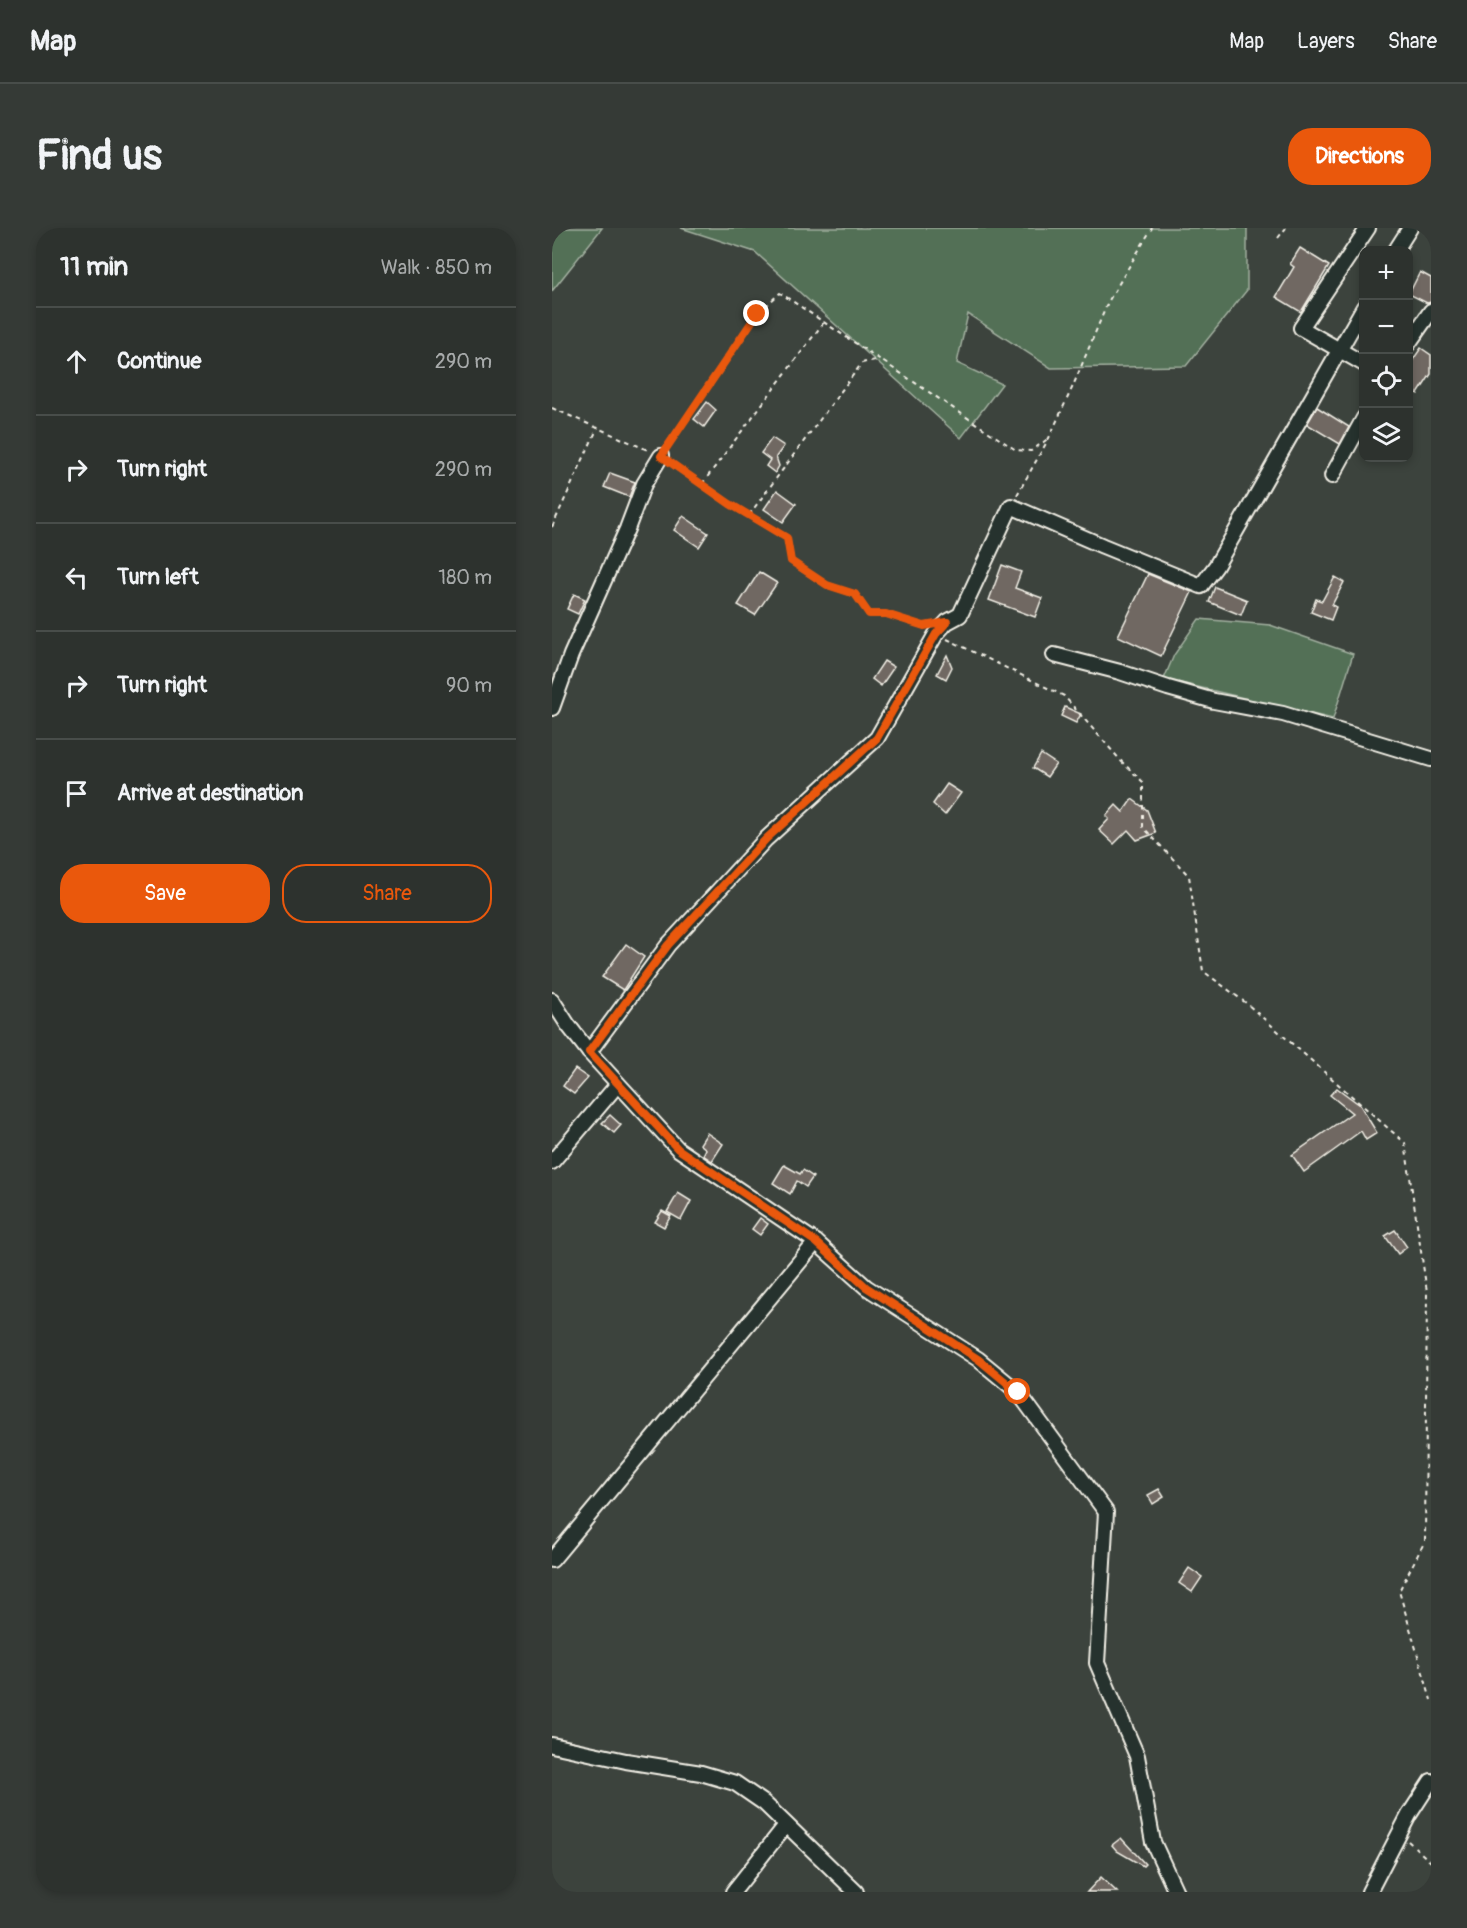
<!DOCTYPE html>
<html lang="en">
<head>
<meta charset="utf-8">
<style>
	body { margin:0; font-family:Pangolin,sans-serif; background:#353a36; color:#f1f3f6 }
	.controls { position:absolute; right:18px; top:18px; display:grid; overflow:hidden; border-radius:12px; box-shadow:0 3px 9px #0003 }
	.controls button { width:54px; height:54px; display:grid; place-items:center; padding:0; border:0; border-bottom:2px solid #484d4a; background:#2d322e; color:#f1f3f6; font:30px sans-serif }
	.stop { position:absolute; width:18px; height:18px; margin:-14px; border:4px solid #ea580c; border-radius:50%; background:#fff }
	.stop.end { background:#ea580c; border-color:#fff; box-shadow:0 2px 6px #0008 }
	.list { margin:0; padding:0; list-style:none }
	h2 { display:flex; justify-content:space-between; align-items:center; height:78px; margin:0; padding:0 24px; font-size:26px }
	h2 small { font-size:20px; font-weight:400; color:#a7aaaa }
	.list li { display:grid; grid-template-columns:39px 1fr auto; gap:18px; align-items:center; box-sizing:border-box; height:108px; padding:0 24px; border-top:2px solid #484d4a }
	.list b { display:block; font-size:22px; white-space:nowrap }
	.list em { font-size:20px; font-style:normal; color:#a7aaaa }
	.actions { display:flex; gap:12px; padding:18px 24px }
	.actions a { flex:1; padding:14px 0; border:2px solid #ea580c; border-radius:24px; text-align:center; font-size:21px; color:#ea580c }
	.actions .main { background:#ea580c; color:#fff }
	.icon { flex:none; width:33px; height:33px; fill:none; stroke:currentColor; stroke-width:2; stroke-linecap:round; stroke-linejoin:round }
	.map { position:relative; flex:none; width:879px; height:1664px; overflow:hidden; border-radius:24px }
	header { display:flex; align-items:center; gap:36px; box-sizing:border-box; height:84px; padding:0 30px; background:#2d322e; border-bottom:2px solid #484d4a }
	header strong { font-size:28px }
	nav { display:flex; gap:33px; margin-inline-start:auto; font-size:21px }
	.intro { display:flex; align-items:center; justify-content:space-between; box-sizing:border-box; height:144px; padding:0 36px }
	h1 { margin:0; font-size:42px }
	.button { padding:15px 27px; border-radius:24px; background:#ea580c; color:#fff; font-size:21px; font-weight:700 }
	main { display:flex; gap:36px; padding:0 36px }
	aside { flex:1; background:#2d322e; border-radius:24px; box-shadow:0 3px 9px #0003 }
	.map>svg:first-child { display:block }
	.green { fill:#527057; stroke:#a3b0a0; stroke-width:1.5 }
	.building { fill:#706862; stroke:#f4f1e8; stroke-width:1.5 }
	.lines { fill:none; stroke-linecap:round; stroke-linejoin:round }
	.street-casing { stroke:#f4f1e8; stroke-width:18 }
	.path { stroke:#f4f1e8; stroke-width:2; stroke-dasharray:4.5 4.5; stroke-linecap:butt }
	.street { stroke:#26332d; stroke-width:14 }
	.route { stroke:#ea580c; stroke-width:8 }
</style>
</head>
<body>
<header>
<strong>Map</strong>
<nav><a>Map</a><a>Layers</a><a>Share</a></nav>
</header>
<div class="intro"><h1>Find us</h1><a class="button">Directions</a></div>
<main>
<aside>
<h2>11 min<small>Walk · 850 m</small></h2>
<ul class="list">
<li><svg class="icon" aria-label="ahead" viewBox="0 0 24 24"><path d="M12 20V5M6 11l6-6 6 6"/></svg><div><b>Continue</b></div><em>290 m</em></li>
<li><svg class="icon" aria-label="right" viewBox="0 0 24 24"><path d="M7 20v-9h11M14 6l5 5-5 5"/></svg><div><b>Turn right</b></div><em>290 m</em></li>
<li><svg class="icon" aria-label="left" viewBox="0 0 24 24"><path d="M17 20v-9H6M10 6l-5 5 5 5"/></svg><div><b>Turn left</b></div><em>180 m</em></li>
<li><svg class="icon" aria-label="right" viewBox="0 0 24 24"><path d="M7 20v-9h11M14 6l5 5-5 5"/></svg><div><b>Turn right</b></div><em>90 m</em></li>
<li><svg class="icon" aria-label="arrive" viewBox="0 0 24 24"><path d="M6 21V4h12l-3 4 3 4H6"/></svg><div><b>Arrive at destination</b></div></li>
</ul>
<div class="actions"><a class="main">Save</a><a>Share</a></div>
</aside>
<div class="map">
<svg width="879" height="1664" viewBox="0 0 879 1664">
	<rect width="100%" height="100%" fill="#3c433d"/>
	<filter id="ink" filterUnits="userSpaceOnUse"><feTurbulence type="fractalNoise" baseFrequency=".0167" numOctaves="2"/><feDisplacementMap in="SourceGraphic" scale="12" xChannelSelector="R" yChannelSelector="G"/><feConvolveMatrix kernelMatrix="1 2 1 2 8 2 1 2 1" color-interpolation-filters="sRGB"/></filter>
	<g filter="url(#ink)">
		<g class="green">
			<path d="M 0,0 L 50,0 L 0,63 Z"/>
			<path d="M 129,0 L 695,0 L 695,62 L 634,138 L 499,140 L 416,86 L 405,135 L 450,156 L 409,210 L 203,24 Z"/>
			<path d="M 647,391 L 718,397 L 801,426 L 781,491 L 612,451 L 622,427 Z"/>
		</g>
		<g class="building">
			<path d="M 748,20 L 777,38 L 749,84 L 724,69 L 742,39 L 738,36 Z"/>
			<path d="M 868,44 L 879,50 L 879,74 L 875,75 L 857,66 Z"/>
			<path d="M 869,120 L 879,127 L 879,146 L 866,166 L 856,159 L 856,139 Z"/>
			<path d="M 155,174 L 164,182 L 152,199 L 142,191 Z"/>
			<path d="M 765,179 L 797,199 L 788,216 L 755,196 Z"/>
			<path d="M 220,210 L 232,218 L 224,229 L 227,238 L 223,245 L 214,238 L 218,232 L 209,225 Z"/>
			<path d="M 58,245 L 83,254 L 77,269 L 52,259 Z"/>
			<path d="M 225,262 L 244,276 L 231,294 L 212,281 Z"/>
			<path d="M 131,288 L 156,305 L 147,319 L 122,302 Z"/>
			<path d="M 450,337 L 469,344 L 463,360 L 490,370 L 483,389 L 437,372 Z"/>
			<path d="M 207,344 L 225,355 L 203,387 L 186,377 Z"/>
			<path d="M 596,346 L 640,364 L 609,428 L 566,408 Z"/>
			<path d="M 783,349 L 792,354 L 780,377 L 784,379 L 779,392 L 759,384 L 764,371 L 770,373 Z"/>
			<path d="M 663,359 L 695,372 L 689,387 L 657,374 Z"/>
			<path d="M 22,366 L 33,371 L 26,386 L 15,381 Z"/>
			<path d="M 395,427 L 400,439 L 394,451 L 385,446 Z"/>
			<path d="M 332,433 L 342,439 L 329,458 L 320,451 Z"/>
			<path d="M 513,479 L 529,486 L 524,495 L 509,488 Z"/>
			<path d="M 489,526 L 504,536 L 495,549 L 481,540 Z"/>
			<path d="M 395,556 L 409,565 L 393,587 L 381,576 Z"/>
			<path d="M 580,571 L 595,582 L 604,605 L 585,612 L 576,602 L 562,616 L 547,602 L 557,591 L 554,588 L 564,577 L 571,584 Z"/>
			<path d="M 74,716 L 92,729 L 71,762 L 50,749 Z"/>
			<path d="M 23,841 L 36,850 L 22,866 L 11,858 Z"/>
			<path d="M 785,860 L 808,877 L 825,905 L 814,912 L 809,903 L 752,944 L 740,927 L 800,885 L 778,867 Z"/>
			<path d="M 58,887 L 69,897 L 62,905 L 50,895 Z"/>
			<path d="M 155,905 L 171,916 L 160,933 L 151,927 L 154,921 L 148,916 Z"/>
			<path d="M 232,937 L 248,946 L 251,942 L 261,949 L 254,959 L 245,953 L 238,966 L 221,955 Z"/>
			<path d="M 126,965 L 139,973 L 129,992 L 115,984 Z"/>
			<path d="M 110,983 L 119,988 L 112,999 L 103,994 Z"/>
			<path d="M 208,990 L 216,996 L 208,1007 L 200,1001 Z"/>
			<path d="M 843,1002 L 855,1019 L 846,1026 L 833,1008 Z"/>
			<path d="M 607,1261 L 612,1269 L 601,1276 L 596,1267 Z"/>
			<path d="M 637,1340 L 650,1349 L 640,1364 L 627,1355 Z"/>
			<path d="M 569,1610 L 593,1636 L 591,1638 L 565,1623 L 560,1617 Z"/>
			<path d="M 549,1649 L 565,1664 L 535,1664 Z"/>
		</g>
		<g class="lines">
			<g class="street-casing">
				<g id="street">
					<path d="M 844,22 L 858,0"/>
					<path d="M 856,116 L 879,83"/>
					<path d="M 812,136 L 749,100 L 816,0"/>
					<path d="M 780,248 L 812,190"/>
					<path d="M 502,427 L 568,444 L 616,460 L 662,473 L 731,486 L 879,531"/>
					<path d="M 0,480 L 19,427 L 75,301 L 92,256 L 109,228"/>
					<path d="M 0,772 L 16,797 L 37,824 L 126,921 L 264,1014 L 314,1059 L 426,1131 L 466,1164 L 554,1284 L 545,1435 L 585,1528 L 601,1614 L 624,1664"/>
					<path d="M 37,824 L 116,717 L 214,611 L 325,510 L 384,406 L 395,394 L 408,387 L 459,278 L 551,318 L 649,358 L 664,338 L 812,79"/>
					<path d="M 0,934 L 66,856"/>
					<path d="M 0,1332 L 264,1014"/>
					<path d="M 0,1517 L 74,1533 L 149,1545 L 183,1555 L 212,1575 L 304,1664"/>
					<path d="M 181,1664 L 234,1597"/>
					<path d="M 817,1664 L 857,1587 L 879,1553"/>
				</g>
			</g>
			<g class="path">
				<path d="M 726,10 L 734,0"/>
				<path d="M 0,180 L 98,223"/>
				<path d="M 115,218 L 205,86 L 228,65 L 464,222 L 479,223 L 497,210"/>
				<path d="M 119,235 L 178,276 L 235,310 L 239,333 L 275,357 L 303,366 L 317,386 L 334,386 L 374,398"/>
				<path d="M 150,256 L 272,94"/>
				<path d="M 465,267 L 497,210 L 521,158 L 556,74 L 600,0"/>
				<path d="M 197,287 L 310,135 L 327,131"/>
				<path d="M 0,299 L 46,199"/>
				<path d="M 395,411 L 512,468 L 570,534 L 591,554 L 591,599 L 637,648 L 651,743 L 694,775 L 853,915 L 875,1064 L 874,1176 L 873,1313 L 847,1363 L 879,1472"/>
				<path d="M 856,1613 L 879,1634"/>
			</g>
			<use href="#street" class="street"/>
		</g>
	</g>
	<g class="lines" filter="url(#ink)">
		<path class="route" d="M 205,86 L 109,228 L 178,276 L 235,310 L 239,333 L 275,357 L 303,366 L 317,386 L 334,386 L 372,398 L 395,394 L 384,406 L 325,510 L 214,611 L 116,717 L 37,824 L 126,921 L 264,1014 L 314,1059 L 426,1131 L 466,1164"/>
	</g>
</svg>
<div class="controls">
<button>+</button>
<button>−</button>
<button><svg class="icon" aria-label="locate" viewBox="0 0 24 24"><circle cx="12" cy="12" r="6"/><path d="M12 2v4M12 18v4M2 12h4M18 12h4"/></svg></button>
<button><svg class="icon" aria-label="layers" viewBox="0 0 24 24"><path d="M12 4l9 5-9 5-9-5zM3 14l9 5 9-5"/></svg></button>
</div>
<div class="stop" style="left:466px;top:1164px"></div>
<div class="stop end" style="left:205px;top:86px"></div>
</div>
</main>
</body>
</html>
